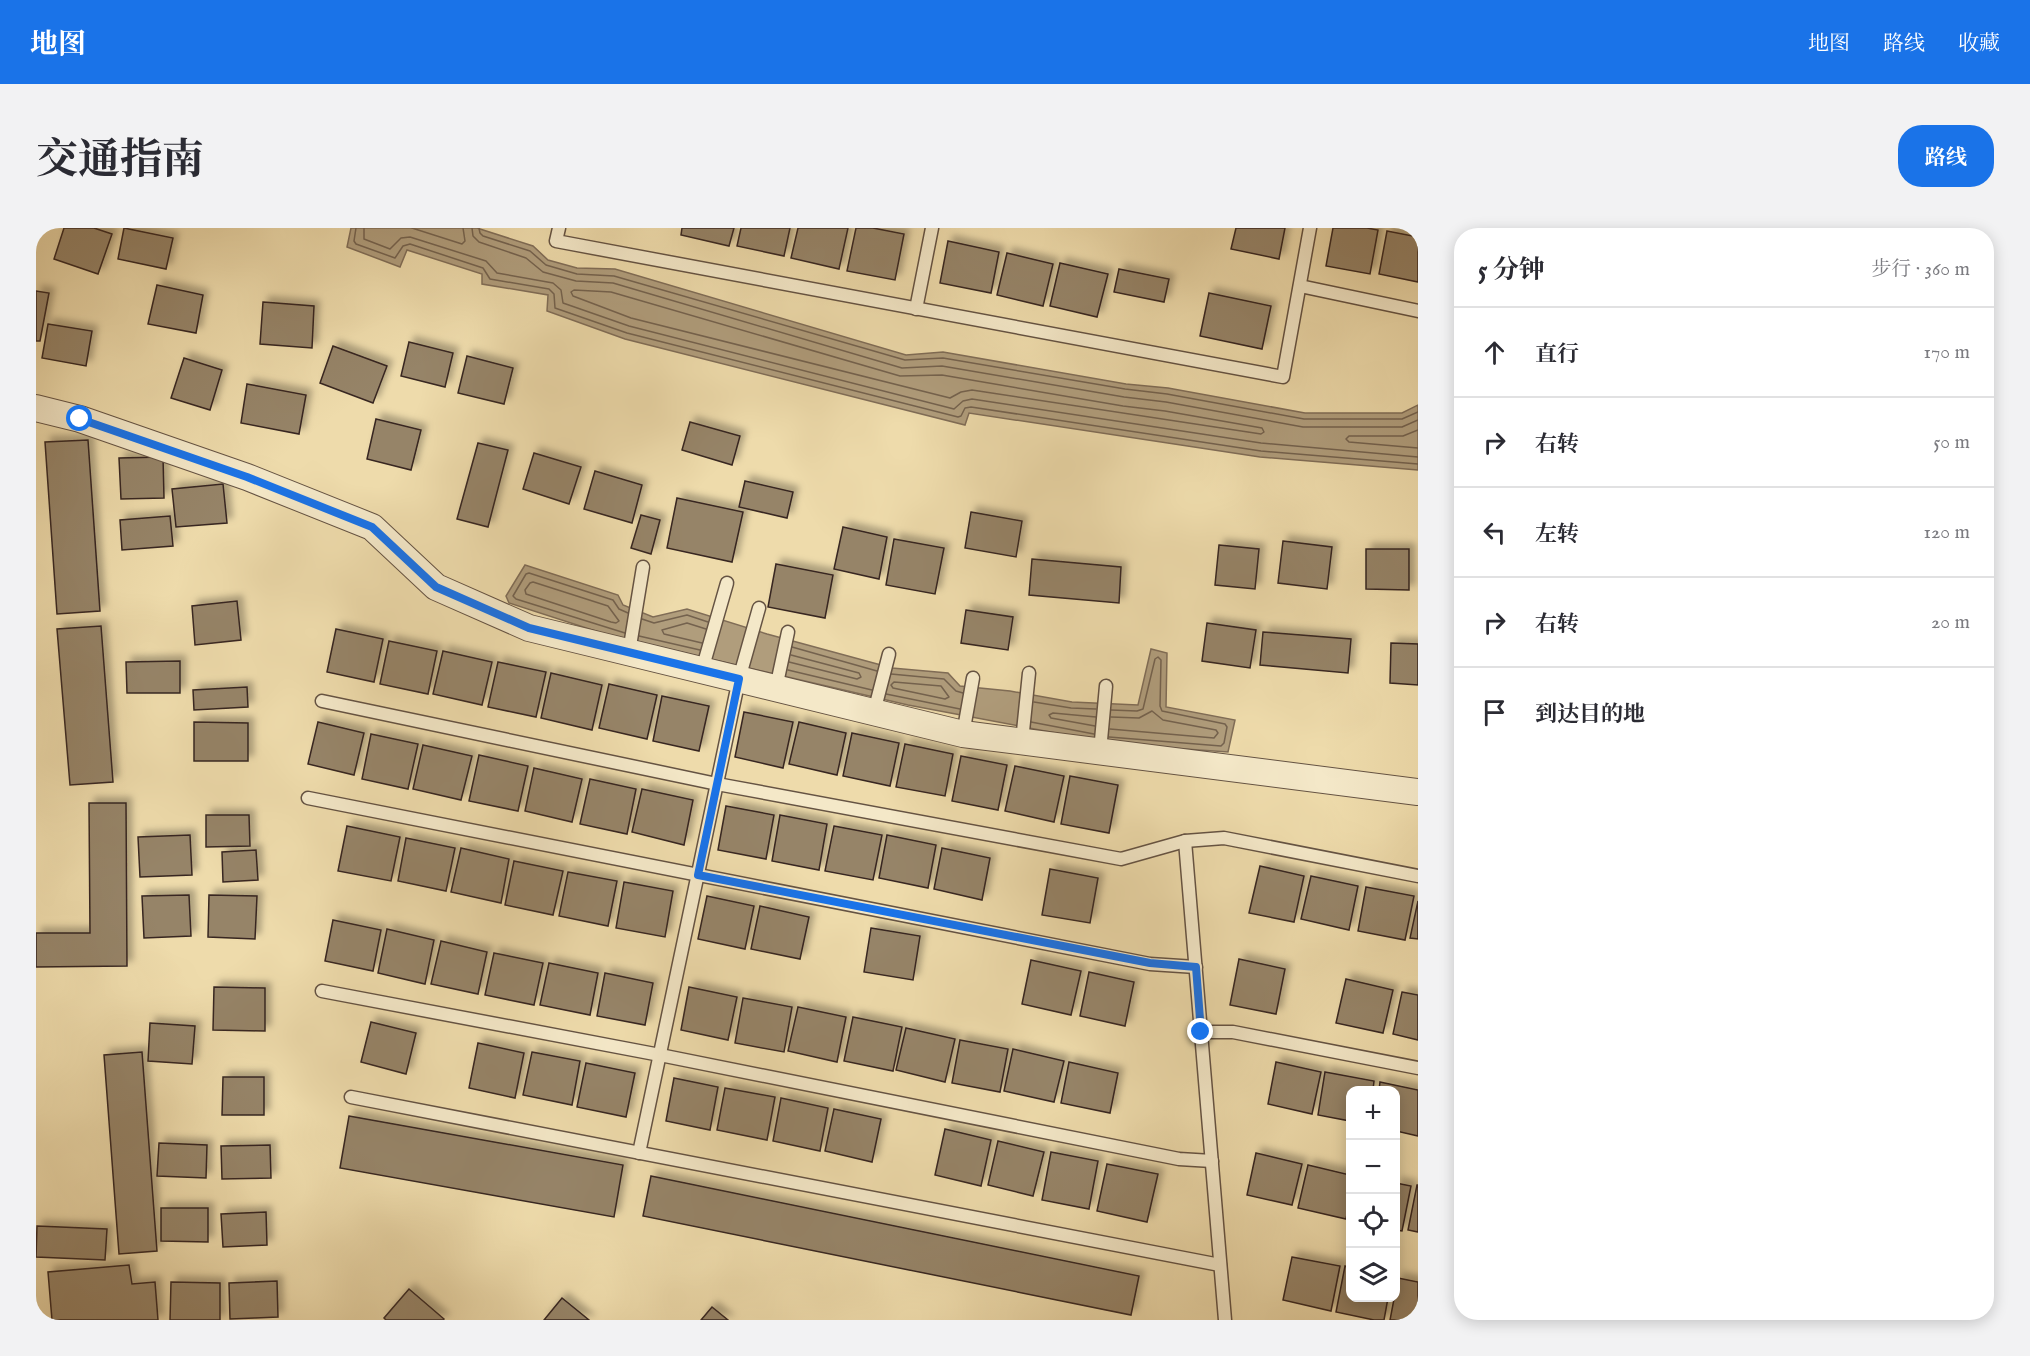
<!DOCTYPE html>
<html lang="zh">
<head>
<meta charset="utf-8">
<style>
	body { margin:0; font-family:"IM FELL English","Noto Serif SC",serif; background:#f2f2f3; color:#2b2b33 }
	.controls { position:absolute; right:18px; bottom:18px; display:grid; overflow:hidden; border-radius:12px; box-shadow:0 3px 15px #0003 }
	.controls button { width:54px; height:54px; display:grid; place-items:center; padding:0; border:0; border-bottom:2px solid #e1e1e2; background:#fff; color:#2b2b33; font:30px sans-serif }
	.stop { position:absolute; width:18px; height:18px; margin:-14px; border:4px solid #1a73e8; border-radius:50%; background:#fff }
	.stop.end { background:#1a73e8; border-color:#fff; box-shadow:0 2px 6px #0008 }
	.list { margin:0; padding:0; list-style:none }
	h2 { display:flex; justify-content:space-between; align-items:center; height:78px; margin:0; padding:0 24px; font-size:26px }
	h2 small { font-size:20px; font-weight:400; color:#7c7c81 }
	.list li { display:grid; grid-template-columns:39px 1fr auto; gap:18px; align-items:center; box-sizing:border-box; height:90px; padding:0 24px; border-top:2px solid #e1e1e2 }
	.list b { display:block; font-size:22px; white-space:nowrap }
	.list em { font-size:20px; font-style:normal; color:#7c7c81 }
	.icon { flex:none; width:33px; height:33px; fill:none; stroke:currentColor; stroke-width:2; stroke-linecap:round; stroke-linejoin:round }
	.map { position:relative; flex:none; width:1382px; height:1092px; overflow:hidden; border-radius:24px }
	header { display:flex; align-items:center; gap:36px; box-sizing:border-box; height:84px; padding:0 30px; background:#1a73e8; color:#fff }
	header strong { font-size:28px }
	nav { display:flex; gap:33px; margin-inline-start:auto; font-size:21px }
	.intro { display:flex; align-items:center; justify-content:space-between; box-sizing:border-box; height:144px; padding:0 36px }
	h1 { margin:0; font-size:42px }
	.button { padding:15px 27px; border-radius:24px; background:#1a73e8; color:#fff; font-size:21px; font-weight:700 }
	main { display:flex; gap:36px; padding:0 36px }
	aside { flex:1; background:#fff; border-radius:24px; box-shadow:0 3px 15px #0003 }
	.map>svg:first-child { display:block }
	.water { fill:#b09d7c; stroke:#806d57; stroke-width:1.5 }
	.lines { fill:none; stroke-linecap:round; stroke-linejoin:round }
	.shore { stroke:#74624e; stroke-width:1.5 }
	.building { fill:#968468; stroke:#372620; stroke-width:1.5; filter:url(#shadow) }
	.service-casing { stroke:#655343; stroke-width:15 }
	.minor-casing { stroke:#655343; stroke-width:28 }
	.service { stroke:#f4e8c8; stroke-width:12 }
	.minor { stroke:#f4e8c8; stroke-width:26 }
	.route { stroke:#1a73e8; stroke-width:8 }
</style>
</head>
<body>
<header>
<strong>地图</strong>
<nav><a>地图</a><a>路线</a><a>收藏</a></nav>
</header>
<div class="intro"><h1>交通指南</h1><a class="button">路线</a></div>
<main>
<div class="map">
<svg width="1382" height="1092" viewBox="0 0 1382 1092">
	<defs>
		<filter id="shadow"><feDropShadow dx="5.5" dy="-5.5" stdDeviation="3" flood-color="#0004"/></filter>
	</defs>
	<rect width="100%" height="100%" fill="#eedbab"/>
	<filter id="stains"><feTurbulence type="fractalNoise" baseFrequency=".00333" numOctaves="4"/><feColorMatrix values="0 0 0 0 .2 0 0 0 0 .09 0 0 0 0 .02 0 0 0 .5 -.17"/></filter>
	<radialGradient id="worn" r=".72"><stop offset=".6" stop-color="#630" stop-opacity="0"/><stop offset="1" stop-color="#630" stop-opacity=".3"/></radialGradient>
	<g class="water">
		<path d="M 315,0 L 441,0 L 497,18 L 512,32 L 541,40 L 579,41 L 870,127 L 907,124 L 1090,156 L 1132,160 L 1269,185 L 1366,185 L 1382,177 L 1382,242 L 1224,229 L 933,185 L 929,197 L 589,111 L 511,83 L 512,67 L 446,56 L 446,46 L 371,22 L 364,39 L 311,19 Z"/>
		<path d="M 489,337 L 582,367 L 587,377 L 617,389 L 651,381 L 731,406 L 856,440 L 912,445 L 924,458 L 974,463 L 1036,474 L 1102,477 L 1115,421 L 1131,425 L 1130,479 L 1199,492 L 1192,524 L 1078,516 L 872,477 L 572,407 L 473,375 L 470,368 Z"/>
	</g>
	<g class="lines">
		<g class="shore">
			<path d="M 320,0 L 318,13 L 320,16 L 359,30 L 367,18 L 374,16 L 447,40 L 454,51 L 513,61 L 518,66 L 519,80 L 591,105 L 922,189 L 925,188 L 929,180 L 935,179 L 1225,223 L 1382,236"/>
			<path d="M 328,0 L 328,11 L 354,21 L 365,10 L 374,9 L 450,33 L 461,45 L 517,55 L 525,62 L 527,75 L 593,98 L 918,181 L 927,173 L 936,171 L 1225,215 L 1382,229"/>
			<path d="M 376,0 L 426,16 L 429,13 L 427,0"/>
			<path d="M 436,0 L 437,8 L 443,14 L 490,30 L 507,44 L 540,53 L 577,55 L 866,140 L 906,138 L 1088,169 L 1130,174 L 1267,199 L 1366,199 L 1382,192"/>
			<path d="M 443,0 L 444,5 L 447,8 L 494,23 L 510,37 L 541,46 L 578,48 L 869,132 L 907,130 L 1089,161 L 1131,166 L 1268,191 L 1366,191 L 1382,184"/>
			<path d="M 538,62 L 575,64 L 864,148 L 906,147 L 1087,178 L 1129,183 L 1226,200 L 1228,204 L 1225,206 L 936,162 L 925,164 L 914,170 L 595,90 L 537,68 L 535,64 Z"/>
			<path d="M 1382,202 L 1367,208 L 1313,208 L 1310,211 L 1313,214 L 1382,220"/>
			<path d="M 497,354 L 572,378 L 583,393 L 580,395 L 575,394 L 490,366 L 489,362 L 494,355 Z"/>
			<path d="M 606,391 L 618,395 L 651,387 L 672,394"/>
			<path d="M 589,405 L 480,371 L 477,368 L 490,346 L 493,345 L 577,372 L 583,381 L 592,385"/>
			<path d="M 603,408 L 664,422"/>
			<path d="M 666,415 L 628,406 L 626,402 L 651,395 L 670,401"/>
			<path d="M 756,419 L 841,443"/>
			<path d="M 753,434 L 821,451 L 825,449 L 823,445 L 755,427"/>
			<path d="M 752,442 L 836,462"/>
			<path d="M 855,446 L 908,451 L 920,463 L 927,465"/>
			<path d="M 858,454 L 905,458 L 913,469 L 909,471 L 857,460 L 855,457 Z"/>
			<path d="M 850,466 L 924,481"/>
			<path d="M 998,474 L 1035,480 L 1060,481"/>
			<path d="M 995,494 L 1058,506"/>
			<path d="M 1059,498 L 1015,490 L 1013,487 L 1017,485 L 1060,489"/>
			<path d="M 1074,501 L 1178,510 L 1182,505 L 1180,502 L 1127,492 L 1116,483 L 1103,490 L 1075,489"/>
			<path d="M 1073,509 L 1185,518 L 1188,515 L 1191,499 L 1189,496 L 1126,483 L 1124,478 L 1125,432 L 1122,429 L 1119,431 L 1107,481 L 1101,483 L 1075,482"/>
		</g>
	</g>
	<g class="building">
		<path d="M 28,0 L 58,0 L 76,6 L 62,46 L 18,31 Z"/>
		<path d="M 88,0 L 137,10 L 130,41 L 82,31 Z"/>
		<path d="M 646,0 L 698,0 L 693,18 L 645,7 Z"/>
		<path d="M 705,0 L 754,0 L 748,28 L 701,18 Z"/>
		<path d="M 762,0 L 812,0 L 803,41 L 755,30 Z"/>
		<path d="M 820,0 L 837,0 L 868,6 L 859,52 L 811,43 Z"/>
		<path d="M 1200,0 L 1249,0 L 1243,31 L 1195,21 Z"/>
		<path d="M 1297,0 L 1331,0 L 1342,2 L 1334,46 L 1290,38 Z"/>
		<path d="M 1351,3 L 1382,9 L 1382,54 L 1343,46 Z"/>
		<path d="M 912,13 L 963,24 L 955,65 L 904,55 Z"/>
		<path d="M 971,25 L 1017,36 L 1007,78 L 961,67 Z"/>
		<path d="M 1024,35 L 1072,46 L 1061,89 L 1014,78 Z"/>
		<path d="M 1083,41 L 1133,51 L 1128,74 L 1078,64 Z"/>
		<path d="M 121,57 L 167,67 L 160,105 L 112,96 Z"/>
		<path d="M 0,63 L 13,65 L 4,113 L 0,113 Z"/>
		<path d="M 1173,65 L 1235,78 L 1226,121 L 1164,108 Z"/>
		<path d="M 227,74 L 278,78 L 276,120 L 224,116 Z"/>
		<path d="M 12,96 L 56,103 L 50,138 L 6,130 Z"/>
		<path d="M 373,114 L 417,125 L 409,159 L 365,148 Z"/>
		<path d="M 297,118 L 351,138 L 337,175 L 284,155 Z"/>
		<path d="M 431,128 L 477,140 L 468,176 L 422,165 Z"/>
		<path d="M 148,130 L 186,142 L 174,182 L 135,170 Z"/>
		<path d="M 211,156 L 270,167 L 263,206 L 205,195 Z"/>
		<path d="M 340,191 L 385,202 L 375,242 L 331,231 Z"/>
		<path d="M 654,194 L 704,208 L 696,237 L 646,222 Z"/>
		<path d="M 52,212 L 64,383 L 21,386 L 9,214 Z"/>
		<path d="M 442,215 L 472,222 L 452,299 L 421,291 Z"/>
		<path d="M 498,225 L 545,239 L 533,276 L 487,261 Z"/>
		<path d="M 127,229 L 128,270 L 85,271 L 83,230 Z"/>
		<path d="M 559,243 L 606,257 L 596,295 L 548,281 Z"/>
		<path d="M 709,253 L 757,264 L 751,290 L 703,279 Z"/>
		<path d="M 187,256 L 191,295 L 140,299 L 136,261 Z"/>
		<path d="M 641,270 L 707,284 L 696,334 L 631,320 Z"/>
		<path d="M 935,284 L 986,293 L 980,329 L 929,320 Z"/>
		<path d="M 605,287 L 624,292 L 615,326 L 595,320 Z"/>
		<path d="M 134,288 L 137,318 L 86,322 L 84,292 Z"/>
		<path d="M 807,299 L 851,309 L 843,351 L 798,341 Z"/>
		<path d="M 858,311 L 908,320 L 899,366 L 850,357 Z"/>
		<path d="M 1247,313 L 1296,319 L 1291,361 L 1242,355 Z"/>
		<path d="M 1183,317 L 1223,321 L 1219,361 L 1179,357 Z"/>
		<path d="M 1330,321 L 1373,321 L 1373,362 L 1330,361 Z"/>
		<path d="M 996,331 L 1085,339 L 1083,375 L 993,367 Z"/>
		<path d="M 740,336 L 797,347 L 789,390 L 732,379 Z"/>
		<path d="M 201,373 L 205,412 L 159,417 L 156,378 Z"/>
		<path d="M 930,382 L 977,389 L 972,422 L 925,415 Z"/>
		<path d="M 1171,395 L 1220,402 L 1214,440 L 1166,433 Z"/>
		<path d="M 65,398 L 77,554 L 34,557 L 21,401 Z"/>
		<path d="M 300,401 L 347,411 L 338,454 L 291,444 Z"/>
		<path d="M 1227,404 L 1315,411 L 1312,445 L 1224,437 Z"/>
		<path d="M 353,413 L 401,423 L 392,466 L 344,456 Z"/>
		<path d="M 1355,415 L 1382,416 L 1382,457 L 1354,455 Z"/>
		<path d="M 407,423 L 456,434 L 446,477 L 397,466 Z"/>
		<path d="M 144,433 L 144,465 L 91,465 L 90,434 Z"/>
		<path d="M 462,434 L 510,444 L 500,489 L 452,479 Z"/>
		<path d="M 515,445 L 566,457 L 556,502 L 505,490 Z"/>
		<path d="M 573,456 L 621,467 L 611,511 L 563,500 Z"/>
		<path d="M 211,459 L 212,479 L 158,482 L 157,462 Z"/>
		<path d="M 626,468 L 673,478 L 663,523 L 617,513 Z"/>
		<path d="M 708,484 L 757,494 L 747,540 L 699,529 Z"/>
		<path d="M 158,494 L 212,495 L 212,533 L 158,533 Z"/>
		<path d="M 282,494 L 328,505 L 318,547 L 272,536 Z"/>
		<path d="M 763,494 L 810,505 L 801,547 L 753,536 Z"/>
		<path d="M 816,505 L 863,515 L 854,558 L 807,548 Z"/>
		<path d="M 335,506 L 382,516 L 372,561 L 326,551 Z"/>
		<path d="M 869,516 L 917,526 L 909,568 L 860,559 Z"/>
		<path d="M 387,517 L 436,528 L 425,572 L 377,561 Z"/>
		<path d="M 443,527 L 492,538 L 482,583 L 433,573 Z"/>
		<path d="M 925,528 L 971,537 L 962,582 L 916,573 Z"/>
		<path d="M 979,538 L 1028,548 L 1018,594 L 969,583 Z"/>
		<path d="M 498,540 L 546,551 L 536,594 L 489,583 Z"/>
		<path d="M 1034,548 L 1082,557 L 1073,605 L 1025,596 Z"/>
		<path d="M 554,551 L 600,561 L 591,606 L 544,596 Z"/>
		<path d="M 606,561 L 657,572 L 648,617 L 596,604 Z"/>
		<path d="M 53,575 L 90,575 L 91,738 L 0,739 L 0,705 L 54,705 Z"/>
		<path d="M 690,578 L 738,587 L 730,631 L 682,622 Z"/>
		<path d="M 170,587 L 213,587 L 214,618 L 170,619 Z"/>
		<path d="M 744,587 L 791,596 L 783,642 L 736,633 Z"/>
		<path d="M 311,598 L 364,609 L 355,653 L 302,643 Z"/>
		<path d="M 798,598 L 846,607 L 837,652 L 789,643 Z"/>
		<path d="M 154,607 L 156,647 L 104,649 L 102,609 Z"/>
		<path d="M 851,607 L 900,617 L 892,660 L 843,650 Z"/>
		<path d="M 370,610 L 419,620 L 410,663 L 362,653 Z"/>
		<path d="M 425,620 L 473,631 L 465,675 L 415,664 Z"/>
		<path d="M 906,620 L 954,630 L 946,672 L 898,661 Z"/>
		<path d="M 220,622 L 222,652 L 187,654 L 186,624 Z"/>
		<path d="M 478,633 L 527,643 L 517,687 L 469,677 Z"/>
		<path d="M 1224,638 L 1268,648 L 1258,694 L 1213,685 Z"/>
		<path d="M 1014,641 L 1062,650 L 1054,695 L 1006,687 Z"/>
		<path d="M 532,644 L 581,653 L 572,698 L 523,688 Z"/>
		<path d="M 1275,648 L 1322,658 L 1313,702 L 1265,691 Z"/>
		<path d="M 588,654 L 637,663 L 629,709 L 580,700 Z"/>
		<path d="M 1330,659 L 1378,668 L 1369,712 L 1322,703 Z"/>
		<path d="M 153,667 L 155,708 L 108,710 L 106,668 Z"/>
		<path d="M 173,667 L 221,668 L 219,711 L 172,709 Z"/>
		<path d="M 671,668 L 718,678 L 709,721 L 662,711 Z"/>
		<path d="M 1382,673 L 1382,711 L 1374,710 Z"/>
		<path d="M 724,678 L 773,689 L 764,731 L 715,721 Z"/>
		<path d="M 297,692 L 345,702 L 337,743 L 289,733 Z"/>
		<path d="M 835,700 L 884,708 L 877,752 L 828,744 Z"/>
		<path d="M 351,701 L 398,712 L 389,756 L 342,745 Z"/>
		<path d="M 405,713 L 451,724 L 442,766 L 395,756 Z"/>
		<path d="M 458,725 L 507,735 L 498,777 L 449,767 Z"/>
		<path d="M 1203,731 L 1249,741 L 1240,786 L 1194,777 Z"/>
		<path d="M 995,732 L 1045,743 L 1035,787 L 986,776 Z"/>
		<path d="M 513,735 L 562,745 L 554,787 L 504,777 Z"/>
		<path d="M 1053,744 L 1098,754 L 1089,798 L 1044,788 Z"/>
		<path d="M 569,745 L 617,755 L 609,797 L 561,788 Z"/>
		<path d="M 1310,751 L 1357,762 L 1347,805 L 1300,795 Z"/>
		<path d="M 178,759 L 229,760 L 229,803 L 177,802 Z"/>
		<path d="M 653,759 L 701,769 L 692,812 L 645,802 Z"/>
		<path d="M 1366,764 L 1382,767 L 1382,812 L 1357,806 Z"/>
		<path d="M 707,770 L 756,779 L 748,824 L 699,815 Z"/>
		<path d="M 762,779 L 810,789 L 801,834 L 752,823 Z"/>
		<path d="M 817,789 L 866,799 L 857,843 L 808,833 Z"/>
		<path d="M 335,794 L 380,805 L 370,846 L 325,834 Z"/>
		<path d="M 114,795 L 159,798 L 156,836 L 112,833 Z"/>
		<path d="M 870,800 L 919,811 L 909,854 L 860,842 Z"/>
		<path d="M 924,812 L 972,821 L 964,864 L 916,855 Z"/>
		<path d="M 442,815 L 488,825 L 479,870 L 433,860 Z"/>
		<path d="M 977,821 L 1028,833 L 1018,874 L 968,863 Z"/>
		<path d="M 106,824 L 121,1023 L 83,1026 L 68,827 Z"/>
		<path d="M 496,824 L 544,833 L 536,877 L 487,867 Z"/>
		<path d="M 1033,834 L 1082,845 L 1074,885 L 1025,875 Z"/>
		<path d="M 1240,834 L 1285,844 L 1276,886 L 1232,876 Z"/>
		<path d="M 550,835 L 599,845 L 590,889 L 541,879 Z"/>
		<path d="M 1289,844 L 1338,853 L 1337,862 L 1314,862 L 1314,893 L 1282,887 Z"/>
		<path d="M 187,849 L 228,849 L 228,887 L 186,887 Z"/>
		<path d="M 638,850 L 682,859 L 674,902 L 630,893 Z"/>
		<path d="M 1344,854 L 1382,862 L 1382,908 L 1360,903 L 1360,862 L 1343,862 Z"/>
		<path d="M 689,860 L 739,869 L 731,912 L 681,902 Z"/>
		<path d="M 745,870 L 792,880 L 784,923 L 737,913 Z"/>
		<path d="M 798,881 L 845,891 L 836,934 L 789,923 Z"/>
		<path d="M 313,888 L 587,937 L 578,989 L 304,940 Z"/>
		<path d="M 909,901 L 955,912 L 945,958 L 899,947 Z"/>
		<path d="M 962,913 L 1008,924 L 997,968 L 952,957 Z"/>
		<path d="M 123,915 L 171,917 L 170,950 L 121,948 Z"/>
		<path d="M 234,917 L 235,950 L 186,951 L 185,918 Z"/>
		<path d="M 1015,924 L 1062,933 L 1053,981 L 1006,972 Z"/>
		<path d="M 1220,925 L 1266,936 L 1256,977 L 1211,967 Z"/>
		<path d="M 1071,936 L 1122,946 L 1111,994 L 1061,983 Z"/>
		<path d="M 1272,937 L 1314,947 L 1314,972 L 1310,991 L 1262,980 Z"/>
		<path d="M 615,948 L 1103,1048 L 1095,1087 L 607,988 Z"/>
		<path d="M 1360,955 L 1375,958 L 1366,1003 L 1360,1002 Z"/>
		<path d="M 1381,957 L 1382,957 L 1382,1004 L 1372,1002 Z"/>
		<path d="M 125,980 L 172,980 L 172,1014 L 125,1013 Z"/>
		<path d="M 230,984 L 231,1017 L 187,1019 L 185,986 Z"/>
		<path d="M 1,998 L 71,1001 L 69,1032 L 0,1029 Z"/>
		<path d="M 1256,1029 L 1304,1038 L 1295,1083 L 1247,1072 Z"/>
		<path d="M 93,1037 L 96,1056 L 119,1054 L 122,1092 L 16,1092 L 12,1044 Z"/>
		<path d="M 1309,1038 L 1314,1040 L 1314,1070 L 1352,1070 L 1348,1092 L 1338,1092 L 1300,1084 Z"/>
		<path d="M 1362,1050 L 1382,1054 L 1382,1092 L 1354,1092 Z"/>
		<path d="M 241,1053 L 242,1089 L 194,1091 L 193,1055 Z"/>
		<path d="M 135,1054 L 184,1055 L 184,1092 L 134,1092 Z"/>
		<path d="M 373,1061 L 408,1091 L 407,1092 L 350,1092 L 348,1090 Z"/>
		<path d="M 526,1070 L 553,1092 L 508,1092 Z"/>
		<path d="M 676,1079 L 692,1092 L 665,1092 Z"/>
	</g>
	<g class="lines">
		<g class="service-casing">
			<g id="service">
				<path d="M 523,0 L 520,13 L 1247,149 L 1274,0"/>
				<path d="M 1264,58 L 1382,83"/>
				<path d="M 880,81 L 896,0"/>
				<path d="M 593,424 L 607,339"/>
				<path d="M 666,442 L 691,355"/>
				<path d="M 740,460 L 752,404"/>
				<path d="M 286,473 L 681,556 L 1085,631 L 1149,613 L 1188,610 L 1382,648"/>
				<path d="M 838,484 L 853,426"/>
				<path d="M 927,506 L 937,450"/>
				<path d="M 986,513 L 993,445"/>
				<path d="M 1064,523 L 1070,458"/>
				<path d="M 272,570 L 1114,736 L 1160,739"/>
				<path d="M 1149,613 L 1189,1092"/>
				<path d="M 286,763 L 624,827 L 1143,931 L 1176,933"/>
				<path d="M 1165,804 L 1197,804 L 1382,840"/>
				<path d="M 315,869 L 1184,1037"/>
				<path d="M 603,925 L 703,451 L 723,380"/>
			</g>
		</g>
		<g class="minor-casing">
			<path id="minor" d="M 0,180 L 44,191 L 211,249 L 336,299 L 400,359 L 493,400 L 927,506 L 1382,564"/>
		</g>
		<use href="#service" class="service"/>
		<use href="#minor" class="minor"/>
	</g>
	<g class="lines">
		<path class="route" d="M 44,191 L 211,249 L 336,299 L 400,359 L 493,400 L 703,451 L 662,647 L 1114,735 L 1160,739 L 1165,804"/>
	</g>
	<rect width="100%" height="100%" filter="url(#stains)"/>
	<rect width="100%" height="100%" fill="url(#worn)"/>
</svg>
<div class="controls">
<button>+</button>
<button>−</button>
<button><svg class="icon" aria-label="locate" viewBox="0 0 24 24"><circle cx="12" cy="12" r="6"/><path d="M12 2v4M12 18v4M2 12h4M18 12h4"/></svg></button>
<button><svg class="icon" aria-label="layers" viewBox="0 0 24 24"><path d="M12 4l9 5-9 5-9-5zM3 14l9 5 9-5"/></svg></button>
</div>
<div class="stop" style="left:44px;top:191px"></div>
<div class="stop end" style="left:1165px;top:804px"></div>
</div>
<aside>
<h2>5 分钟<small>步行 · 360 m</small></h2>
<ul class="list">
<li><svg class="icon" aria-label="ahead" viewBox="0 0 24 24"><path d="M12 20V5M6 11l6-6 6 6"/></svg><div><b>直行</b></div><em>170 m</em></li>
<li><svg class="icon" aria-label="right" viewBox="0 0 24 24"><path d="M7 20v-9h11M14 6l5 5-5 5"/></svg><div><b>右转</b></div><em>50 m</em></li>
<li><svg class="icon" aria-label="left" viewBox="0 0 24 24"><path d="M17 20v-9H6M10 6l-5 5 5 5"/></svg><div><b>左转</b></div><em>120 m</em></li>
<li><svg class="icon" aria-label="right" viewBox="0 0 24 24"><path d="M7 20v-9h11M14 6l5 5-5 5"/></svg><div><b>右转</b></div><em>20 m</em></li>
<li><svg class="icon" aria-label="arrive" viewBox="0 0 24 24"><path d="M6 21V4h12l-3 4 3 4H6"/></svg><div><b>到达目的地</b></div></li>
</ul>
</aside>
</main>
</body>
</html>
